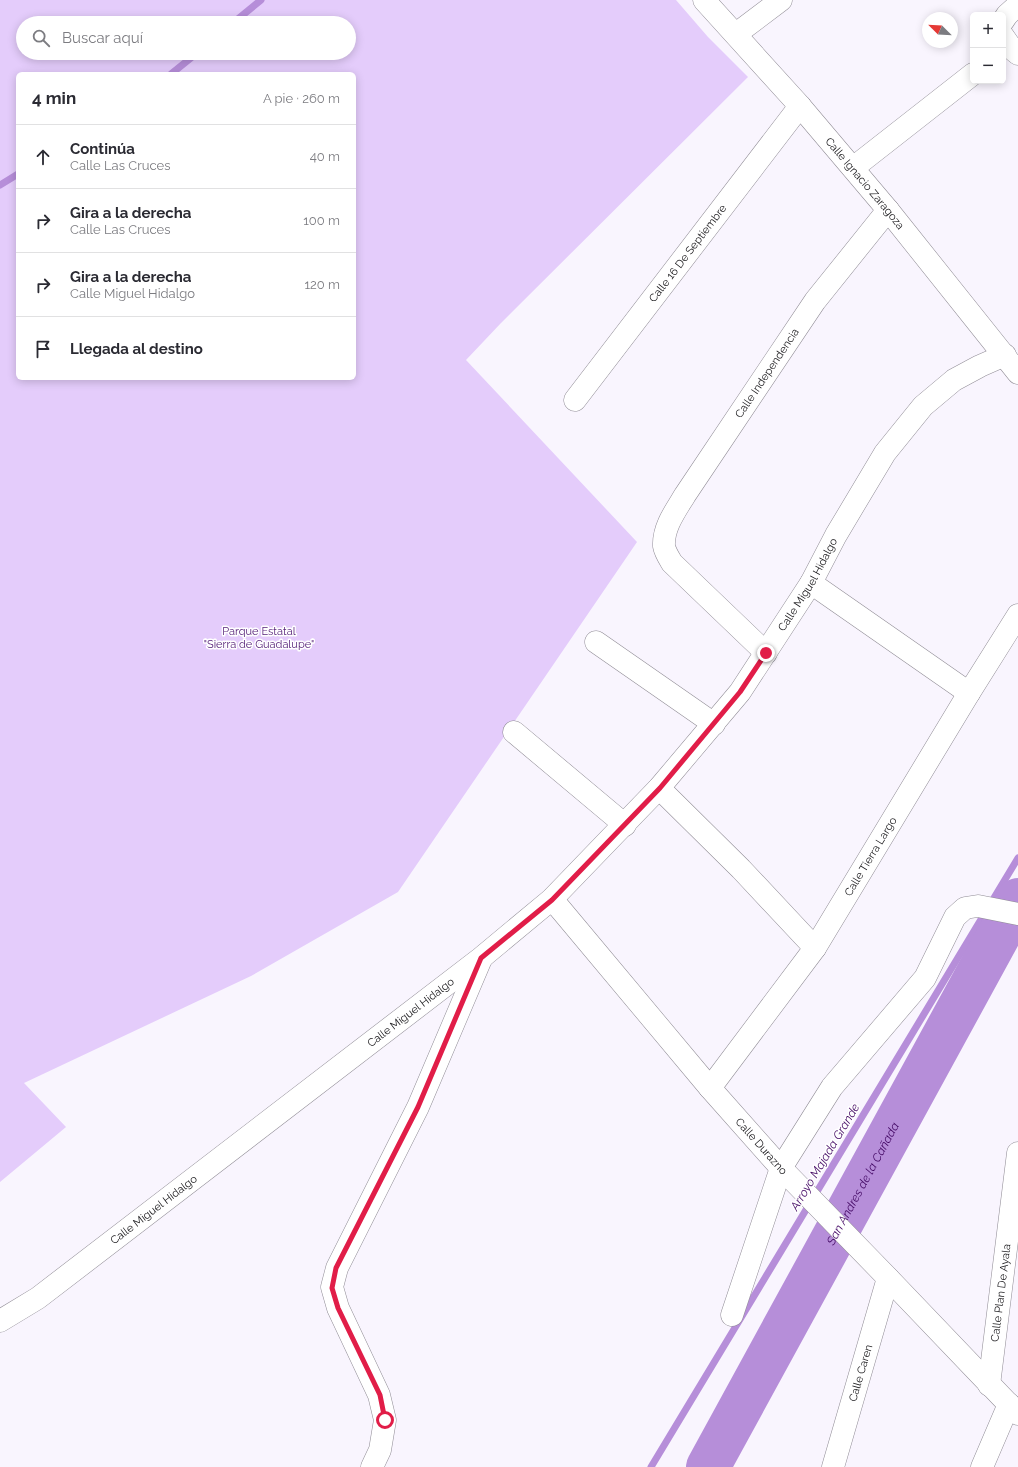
<!DOCTYPE html>
<html lang="es">
<head>
<meta charset="utf-8">
<style>
	body { margin:0; font-family:Raleway,sans-serif; background:#f7f7f7; color:#2b2b33 }
	.controls { position:absolute; right:12px; top:12px; display:grid; overflow:hidden; border-radius:6px; box-shadow:0 2px 10px #0003 }
	.controls button { width:36px; height:36px; display:grid; place-items:center; padding:0; border:0; border-bottom:1px solid #e1e1e2; background:#fff; color:#2b2b33; font:20px sans-serif }
	.compass { position:absolute; left:922px; top:12px; width:36px; height:36px; border-radius:50%; background:#fff; box-shadow:0 2px 10px #0003; rotate:294deg }
	.stop { position:absolute; width:12px; height:12px; margin:-9px; border:3px solid #e11d48; border-radius:50%; background:#fff }
	.stop.end { background:#e11d48; border-color:#fff; box-shadow:0 1px 4px #0008 }
	.list { margin:0; padding:0; list-style:none }
	h2 { display:flex; justify-content:space-between; align-items:center; height:52px; margin:0; padding:0 16px; font-size:17px }
	h2 small { font-size:13px; font-weight:400; color:#7c7c81 }
	.list li { display:grid; grid-template-columns:26px 1fr auto; gap:12px; align-items:center; box-sizing:border-box; height:64px; padding:0 16px; border-top:1px solid #e1e1e2 }
	.list b { display:block; font-size:15px; white-space:nowrap }
	.list p { margin:0; font-size:13px; white-space:nowrap; color:#7c7c81 }
	.list em { font-size:13px; font-style:normal; color:#7c7c81 }
	.icon { flex:none; width:22px; height:22px; fill:none; stroke:currentColor; stroke-width:2; stroke-linecap:round; stroke-linejoin:round }
	.map { position:relative; flex:none; width:1018px; height:1467px; overflow:hidden }
	.search { position:absolute; background:#fff; box-shadow:0 2px 10px #0003; left:16px; top:16px; width:340px; height:44px; display:flex; align-items:center; gap:10px; box-sizing:border-box; padding:0 14px; border-radius:22px; color:#7c7c81; font-size:15px }
	.panel { position:absolute; background:#fff; box-shadow:0 2px 10px #0003; left:16px; top:72px; width:340px; height:308px; border-radius:6px }
	.map>svg:first-child { display:block }
	.green { fill:#e4ccfb; fill-rule:evenodd }
	.lines { fill:none; stroke-linecap:round; stroke-linejoin:round }
	.stream { stroke:#b68ed9; stroke-width:7 }
	.river { stroke:#b68ed9; stroke-width:44 }
	.street-casing { stroke:#918d96; stroke-width:23 }
	.street { stroke:#fff; stroke-width:22 }
	.route { stroke:#e11d48; stroke-width:5 }
	.labels { text-anchor:middle; dominant-baseline:central; stroke-width:3; stroke-linejoin:round; paint-order:stroke }
	.street-label { font-size:11px; fill:#18171a; stroke:#fff }
	.park-label { font-size:11px; fill:#562179; stroke:#fff }
	.water-label { font-size:12px; font-style:italic; fill:#440965; stroke:#fff }
</style>
</head>
<body>
<div class="map">
<svg width="1018" height="1467" viewBox="0 0 1018 1467">
	<rect width="100%" height="100%" fill="#f9f5fe"/>
	<path class="green" d="M 0,0 L 676,0 L 708,37 L 748,77 L 501,323 L 466,360 L 637,542 L 398,892 L 251,976 L 24,1083 L 66,1127 L 0,1182 ZM 23,23 L 349,23 L 349,53 L 23,53 ZM 18,74 L 354,74 L 354,378 L 18,378 Z"/>
	<g class="lines">
		<g class="stream">
			<path d="M 233,23 L 261,0"/>
			<path d="M 171,74 L 197,53"/>
			<path d="M 0,185 L 18,174"/>
			<path d="M 651,1467 L 1018,858"/>
		</g>
		<path class="river" id="s1" d="M 708,1467 L 1018,900"/>
		<g class="street-casing">
			<g id="street">
				<path id="s2" d="M 704,0 L 800,106 L 888,210 L 1018,373"/>
				<path d="M 1003,21 L 1007,15 L 1018,5"/>
				<path d="M 736,34 L 781,0"/>
				<path d="M 1003,36 L 1012,49 L 1018,54"/>
				<path d="M 853,168 L 973,74"/>
				<path id="s3" d="M 575,400 L 800,106"/>
				<path d="M 811,583 L 969,693"/>
				<path d="M 596,642 L 714,724"/>
				<path id="s4" d="M 766,653 L 672,563 C 669,558 665,552 664,546 C 663,527 676,510 685,495 L 815,301 L 888,210"/>
				<path d="M 514,732 L 625,825"/>
				<path d="M 659,788 L 741,869 L 815,948"/>
				<path id="s5" d="M 552,899 L 710,1088 L 781,1168 L 888,1278 L 1018,1414"/>
				<path id="s6" d="M 710,1088 L 815,948 L 969,693 L 1018,615"/>
				<path d="M 732,1315 L 781,1168 L 832,1087 L 925,978 L 955,917 L 965,908 L 978,906 L 1018,914"/>
				<path id="s7" d="M 0,1321 L 38,1298 L 481,958 L 552,899 L 659,788 L 740,692 L 811,583 L 836,535 L 885,453 L 923,406 L 954,380 L 980,366 L 1005,355"/>
				<path id="s8" d="M 989,1385 L 1018,1153"/>
				<path d="M 372,1467 L 380,1450 L 385,1420 L 379,1395 L 338,1308 L 332,1287 L 337,1268 L 418,1107 L 481,959"/>
				<path id="s9" d="M 833,1467 L 888,1278"/>
				<path d="M 982,1467 L 1009,1404"/>
			</g>
		</g>
		<use href="#street" class="street"/>
	</g>
	<g class="lines">
		<path class="route" d="M 385,1420 L 380,1395 L 338,1308 L 332,1288 L 336,1268 L 418,1107 L 481,958 L 552,900 L 660,788 L 740,692 L 766,653"/>
	</g>
	<g class="labels">
		<g class="street-label">
			<text stroke="none"><textPath href="#s2" startOffset="244">Calle Ignacio Zaragoza</textPath></text>
			<text stroke="none"><textPath href="#s3" startOffset="185">Calle 16 De Septiembre</textPath></text>
			<text stroke="none"><textPath href="#s4" startOffset="352">Calle Independencia</textPath></text>
			<text stroke="none"><textPath href="#s7" startOffset="1102">Calle Miguel Hidalgo</textPath></text>
			<text stroke="none"><textPath href="#s6" startOffset="282">Calle Tierra Largo</textPath></text>
			<text stroke="none"><textPath href="#s7" startOffset="514">Calle Miguel Hidalgo</textPath></text>
			<text stroke="none"><textPath href="#s5" startOffset="324">Calle Durazno</textPath></text>
			<text stroke="none"><textPath href="#s7" startOffset="190">Calle Miguel Hidalgo</textPath></text>
			<text stroke="none"><textPath href="#s8" startOffset="93">Calle Plan De Ayala</textPath></text>
			<text stroke="none"><textPath href="#s9" startOffset="98">Calle Caren</textPath></text>
		</g>
		<g class="park-label">
			<text x="259" y="631">Parque Estatal<tspan x="259" dy="13">"Sierra de Guadalupe"</tspan></text>
		</g>
		<g class="water-label">
			<text transform="translate(825 1157) rotate(-59)">Arroyo Majada Grande</text>
			<text stroke="none"><textPath href="#s1" startOffset="323">San Andres de la Cañada</textPath></text>
		</g>
	</g>
</svg>
<div class="controls">
<button>+</button>
<button>−</button>
</div>
<svg class="compass" viewBox="-18 -18 36 36"><path d="M0-13l5 13h-10z" fill="#e53935"/><path d="M0 13l5-13h-10z" fill="#7c7c81"/></svg>
<div class="stop" style="left:385px;top:1420px"></div>
<div class="stop end" style="left:766px;top:653px"></div>
<div class="search"><svg class="icon" aria-label="search" viewBox="0 0 24 24"><circle cx="10" cy="10" r="6"/><path d="M15 15l6 6"/></svg>Buscar aquí</div>
<section class="panel">
<h2>4 min<small>A pie · 260 m</small></h2>
<ul class="list">
<li><svg class="icon" aria-label="ahead" viewBox="0 0 24 24"><path d="M12 20V5M6 11l6-6 6 6"/></svg><div><b>Continúa</b><p>Calle Las Cruces</p></div><em>40 m</em></li>
<li><svg class="icon" aria-label="right" viewBox="0 0 24 24"><path d="M7 20v-9h11M14 6l5 5-5 5"/></svg><div><b>Gira a la derecha</b><p>Calle Las Cruces</p></div><em>100 m</em></li>
<li><svg class="icon" aria-label="right" viewBox="0 0 24 24"><path d="M7 20v-9h11M14 6l5 5-5 5"/></svg><div><b>Gira a la derecha</b><p>Calle Miguel Hidalgo</p></div><em>120 m</em></li>
<li><svg class="icon" aria-label="arrive" viewBox="0 0 24 24"><path d="M6 21V4h12l-3 4 3 4H6"/></svg><div><b>Llegada al destino</b></div></li>
</ul>
</section>
</div>
</body>
</html>
